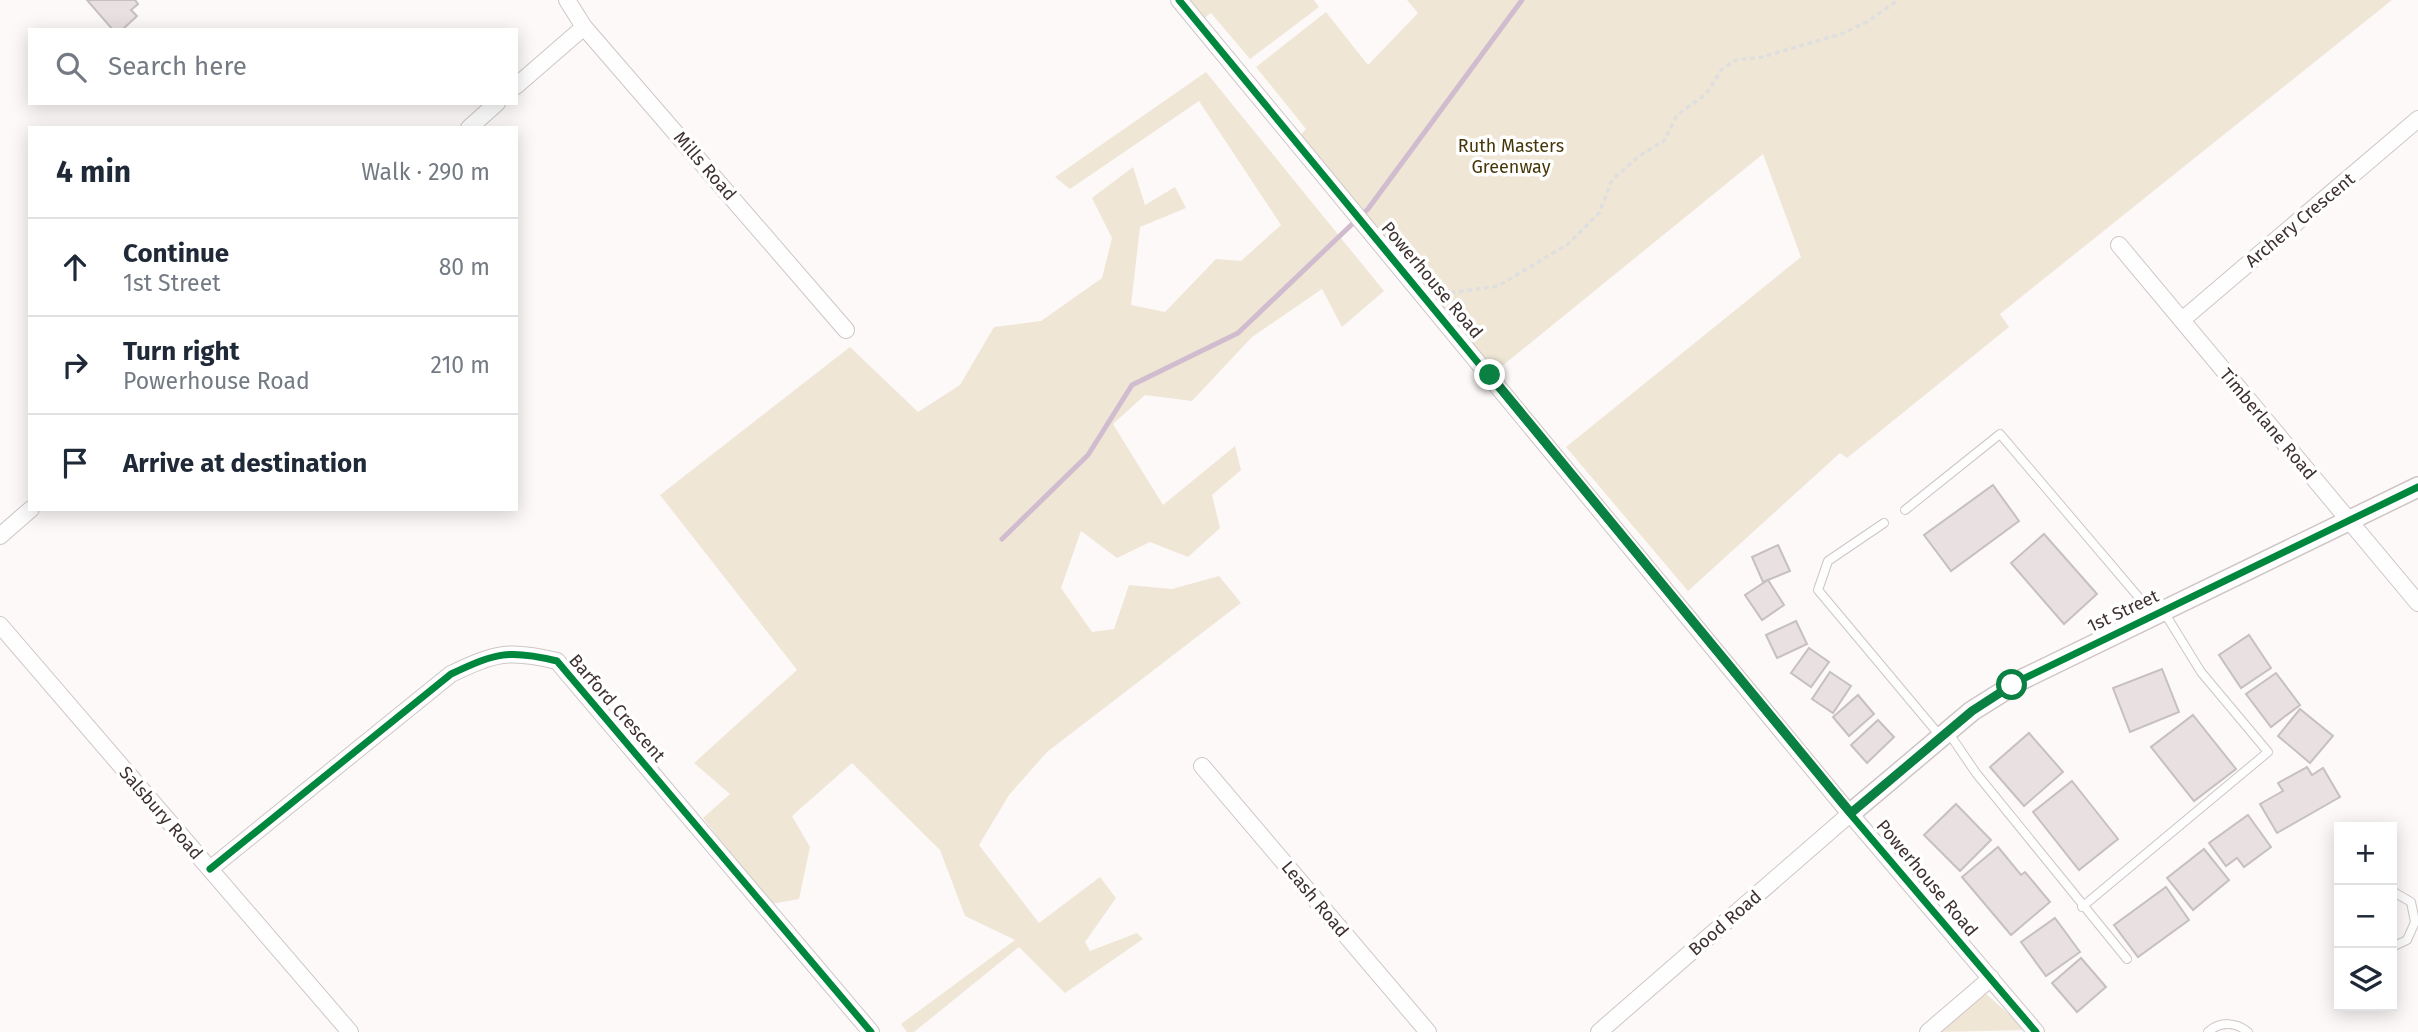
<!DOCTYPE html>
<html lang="en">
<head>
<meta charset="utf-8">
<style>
	body { margin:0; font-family:"Fira Sans",sans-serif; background:#f2f2f3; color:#1f2937 }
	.controls { position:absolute; right:21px; bottom:21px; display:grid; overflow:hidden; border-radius:0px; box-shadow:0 4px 18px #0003 }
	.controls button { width:63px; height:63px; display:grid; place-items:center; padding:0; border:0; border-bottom:2px solid #e0e1e3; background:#fff; color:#1f2937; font:35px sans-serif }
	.stop { position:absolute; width:21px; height:21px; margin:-16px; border:5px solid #0b8043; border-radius:50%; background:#fff }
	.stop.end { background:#0b8043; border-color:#fff; box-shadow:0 2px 7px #0008 }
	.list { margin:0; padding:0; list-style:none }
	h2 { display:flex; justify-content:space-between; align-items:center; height:91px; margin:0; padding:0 28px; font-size:30px }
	h2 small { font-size:23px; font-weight:400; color:#747a83 }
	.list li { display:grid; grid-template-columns:46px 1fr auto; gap:21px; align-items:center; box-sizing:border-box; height:98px; padding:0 28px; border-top:2px solid #e0e1e3 }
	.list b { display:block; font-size:26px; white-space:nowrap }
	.list p { margin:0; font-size:23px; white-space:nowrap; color:#747a83 }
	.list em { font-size:23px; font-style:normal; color:#747a83 }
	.icon { flex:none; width:38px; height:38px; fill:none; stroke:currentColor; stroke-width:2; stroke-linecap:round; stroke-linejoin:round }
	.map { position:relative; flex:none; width:2418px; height:1032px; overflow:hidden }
	.search { position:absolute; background:#fff; box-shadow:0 4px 18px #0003; left:28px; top:28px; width:490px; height:77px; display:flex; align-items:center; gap:18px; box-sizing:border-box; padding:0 24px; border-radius:0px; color:#747a83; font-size:26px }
	.panel { position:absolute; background:#fff; box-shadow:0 4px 18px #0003; left:28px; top:126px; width:490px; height:385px; border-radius:0px }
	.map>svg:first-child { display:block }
	.green { fill:#efe6d6 }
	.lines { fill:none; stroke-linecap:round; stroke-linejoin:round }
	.stream { stroke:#d1bbce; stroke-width:5 }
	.building { fill:#e8e0e1; stroke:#c7c0c1; stroke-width:2 }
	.service-casing { stroke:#cec6c5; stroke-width:10 }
	.minor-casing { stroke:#cec6c5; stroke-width:18 }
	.tertiary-casing { stroke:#cec6c5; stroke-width:22 }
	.path { stroke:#e0dfdf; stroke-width:3.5; stroke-dasharray:5 3.5; stroke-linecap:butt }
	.service { stroke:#fffefe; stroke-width:8 }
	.minor { stroke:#fffefe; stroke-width:16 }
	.tertiary { stroke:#fffefe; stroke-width:19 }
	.cycleway-casing { stroke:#fff; stroke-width:11 }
	.cycleway { stroke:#00873e; stroke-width:7 }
	.route { stroke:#0b8043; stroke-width:9 }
	.labels { text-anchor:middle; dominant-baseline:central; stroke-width:7; stroke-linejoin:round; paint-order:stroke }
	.park-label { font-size:18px; fill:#473608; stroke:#fff }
	.street-label { font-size:18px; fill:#3e312f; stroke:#fff }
</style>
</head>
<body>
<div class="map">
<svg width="2418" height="1032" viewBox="0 0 2418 1032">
	<rect width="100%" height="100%" fill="#fdf9f9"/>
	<g class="green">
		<path d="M 1179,0 L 1314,0 L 1319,7 L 1250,59 L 1211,13 L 1198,23 Z"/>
		<path d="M 1407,0 L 2392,0 L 2000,314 L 2009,327 L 1847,458 L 1840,453 L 1688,591 L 1566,447 L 1801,257 L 1763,154 L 1491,375 L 1295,140 L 1306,129 L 1256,67 L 1326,12 L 1368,65 L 1418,13 Z"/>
		<path d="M 1206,72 L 1384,291 L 1342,327 L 1322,289 L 1252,337 L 1192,401 L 1145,395 L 1113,424 L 1163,505 L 1235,446 L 1241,470 L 1212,495 L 1220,528 L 1188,557 L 1150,542 L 1117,558 L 1081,531 L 1061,588 L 1092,632 L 1114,629 L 1129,585 L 1172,589 L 1219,576 L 1241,603 L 1047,752 L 1009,795 L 979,845 L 1039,923 L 1100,877 L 1116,898 L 1085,942 L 1090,951 L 1137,933 L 1143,939 L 1065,993 L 1019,947 L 914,1032 L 907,1032 L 901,1024 L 1015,940 L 965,916 L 940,850 L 852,763 L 792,816 L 810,847 L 799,899 L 771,904 L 703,818 L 730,794 L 694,763 L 797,670 L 660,495 L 850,347 L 918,412 L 960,385 L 994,327 L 1041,321 L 1102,278 L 1112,238 L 1092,198 L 1133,167 L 1145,205 L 1175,187 L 1186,208 L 1140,227 L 1131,305 L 1165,312 L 1216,259 L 1241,261 L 1281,225 L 1199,101 L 1070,189 L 1055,177 Z"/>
		<path d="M 1986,994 L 2027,1030 L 1939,1032 Z"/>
	</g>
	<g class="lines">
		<path class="stream" d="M 1002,539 L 1088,455 L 1132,385 L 1238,333 L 1368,209 L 1522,0"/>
	</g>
	<g class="building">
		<path d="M 87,0 L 135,0 L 138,4 L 131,10 L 137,16 L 122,30 L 113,30 Z"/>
		<path d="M 1993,485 L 2019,521 L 1951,571 L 1924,535 Z"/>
		<path d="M 2044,534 L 2097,594 L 2064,624 L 2011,563 Z"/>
		<path d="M 1778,545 L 1790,571 L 1763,582 L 1752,557 Z"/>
		<path d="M 1768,580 L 1784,605 L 1762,620 L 1745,595 Z"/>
		<path d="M 1796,621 L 1807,644 L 1777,658 L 1766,635 Z"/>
		<path d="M 2249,635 L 2271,668 L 2241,688 L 2219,655 Z"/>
		<path d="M 1809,648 L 1829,662 L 1811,687 L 1791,673 Z"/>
		<path d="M 2162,669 L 2179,712 L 2130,732 L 2113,688 Z"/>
		<path d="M 1830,672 L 1851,686 L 1833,713 L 1812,699 Z"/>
		<path d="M 2276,673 L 2300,705 L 2271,727 L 2246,694 Z"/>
		<path d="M 1858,695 L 1874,714 L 1849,736 L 1833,717 Z"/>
		<path d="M 2300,709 L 2333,736 L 2310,763 L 2278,736 Z"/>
		<path d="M 2193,715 L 2236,769 L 2194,801 L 2151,747 Z"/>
		<path d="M 1878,720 L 1894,737 L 1867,763 L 1851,745 Z"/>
		<path d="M 2029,733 L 2063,772 L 2024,806 L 1990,767 Z"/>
		<path d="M 2307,767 L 2312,775 L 2323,768 L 2340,797 L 2277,833 L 2260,804 L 2283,791 L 2278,783 Z"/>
		<path d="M 2072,781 L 2118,839 L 2079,870 L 2033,812 Z"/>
		<path d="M 1956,804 L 1991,840 L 1960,871 L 1924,835 Z"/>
		<path d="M 2248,815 L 2271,847 L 2244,867 L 2237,858 L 2226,866 L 2209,843 Z"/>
		<path d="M 1998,847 L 2021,875 L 2025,872 L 2050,902 L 2011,935 L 1962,877 Z"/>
		<path d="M 2204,849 L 2229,880 L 2193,910 L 2167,878 Z"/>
		<path d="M 2166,887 L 2189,920 L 2138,957 L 2114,925 Z"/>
		<path d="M 2055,918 L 2080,952 L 2046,976 L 2021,942 Z"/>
		<path d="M 2081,958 L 2106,987 L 2077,1012 L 2052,983 Z"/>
	</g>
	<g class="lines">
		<g class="service-casing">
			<g id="service">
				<path d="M 1905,510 L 2000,434 L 2153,614"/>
				<path d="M 1884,523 L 1828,561 L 1818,590 L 1941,737"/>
				<path d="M 1948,732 L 1976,773 L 2127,959"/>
				<path d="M 2392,891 L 2411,902 L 2415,922 L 2407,940 L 2392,947"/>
				<path d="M 2082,907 L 2268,752 L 2201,672 L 2164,612"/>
				<path d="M 2208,1032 C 2220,1021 2236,1022 2248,1032"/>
			</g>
		</g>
		<g class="minor-casing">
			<g id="minor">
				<path d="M 567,0 L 584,27 L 846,330"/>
				<path d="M 1179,0 L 1841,803 L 2036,1032"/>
				<path d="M 516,86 L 584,27"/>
				<path d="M 469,128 L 497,103"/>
				<path d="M 2119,245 L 2418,603"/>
				<path d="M 2182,320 L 2418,119"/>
				<path d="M 0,536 L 31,509"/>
				<path d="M 0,625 L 350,1032"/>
				<path d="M 1202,766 L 1428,1032"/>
				<path d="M 210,869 L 451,674 C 495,653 509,649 557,661 L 871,1032"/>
				<path d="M 1599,1032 L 1851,813"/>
				<path d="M 1928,1032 L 1991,978"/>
			</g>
		</g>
		<g class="tertiary-casing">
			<path id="tertiary" d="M 1851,813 L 1972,711 L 2023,679 L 2418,487"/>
		</g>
		<path class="path" d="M 1442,294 L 1498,286 L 1568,244 L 1599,213 L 1612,180 L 1639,156 L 1664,141 L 1677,115 L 1706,94 L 1722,69 L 1736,60 L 1762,57 L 1841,34 L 1867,22 L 1898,0"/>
		<use href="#service" class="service"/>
		<use href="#minor" class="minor"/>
		<use href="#tertiary" class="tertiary"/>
		<g class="cycleway-casing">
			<g id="cycleway">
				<path d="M 1179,0 L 1841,803 L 2036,1032"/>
				<path d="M 1866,801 L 1972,711 L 2023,679 L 2418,487"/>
				<path d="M 210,869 L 451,674 C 495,653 509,649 557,661 L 871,1032"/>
			</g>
		</g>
		<use href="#cycleway" class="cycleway"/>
	</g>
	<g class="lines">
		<path class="route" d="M 1490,375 L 1851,813 L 1972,711 L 2012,685"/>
	</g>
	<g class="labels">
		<g class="park-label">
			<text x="1511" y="146">Ruth Masters<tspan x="1511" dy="21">Greenway</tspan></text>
		</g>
		<g class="street-label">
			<text transform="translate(705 166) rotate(49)">Mills Road</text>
			<text transform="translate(2300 220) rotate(-40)">Archery Crescent</text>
			<text transform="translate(1432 280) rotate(50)">Powerhouse Road</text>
			<text transform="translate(2268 424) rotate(50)">Timberlane Road</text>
			<text transform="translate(2123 611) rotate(-25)">1st Street</text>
			<text transform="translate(617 708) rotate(49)">Barford Crescent</text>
			<text transform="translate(161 813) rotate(49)">Salsbury Road</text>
			<text transform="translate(1927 878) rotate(50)">Powerhouse Road</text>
			<text transform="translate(1315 899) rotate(50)">Leash Road</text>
			<text transform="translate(1725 923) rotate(-41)">Bood Road</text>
		</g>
	</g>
</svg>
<div class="controls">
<button>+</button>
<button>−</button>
<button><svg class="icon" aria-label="layers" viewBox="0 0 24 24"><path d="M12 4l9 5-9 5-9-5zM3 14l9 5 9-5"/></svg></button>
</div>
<div class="stop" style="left:2012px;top:685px"></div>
<div class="stop end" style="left:1490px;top:375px"></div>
<div class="search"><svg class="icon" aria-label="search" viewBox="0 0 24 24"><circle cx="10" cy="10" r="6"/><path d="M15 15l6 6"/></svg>Search here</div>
<section class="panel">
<h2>4 min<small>Walk · 290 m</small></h2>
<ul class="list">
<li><svg class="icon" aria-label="ahead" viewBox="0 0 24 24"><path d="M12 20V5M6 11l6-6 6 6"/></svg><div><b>Continue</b><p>1st Street</p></div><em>80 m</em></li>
<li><svg class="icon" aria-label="right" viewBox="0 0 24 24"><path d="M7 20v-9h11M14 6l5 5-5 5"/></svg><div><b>Turn right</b><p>Powerhouse Road</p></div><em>210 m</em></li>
<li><svg class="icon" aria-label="arrive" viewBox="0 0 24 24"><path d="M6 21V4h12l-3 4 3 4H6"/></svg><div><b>Arrive at destination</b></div></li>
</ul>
</section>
</div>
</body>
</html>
